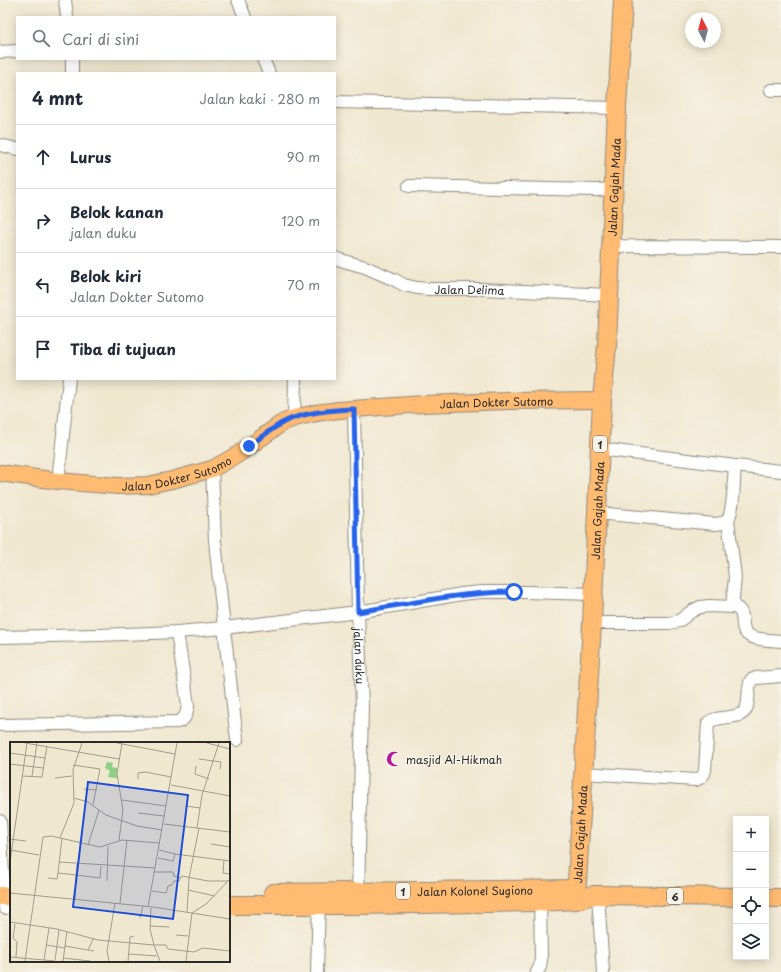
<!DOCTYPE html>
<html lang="id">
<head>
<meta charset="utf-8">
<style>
	body { margin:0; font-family:"Playpen Sans",sans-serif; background:#f2f2f3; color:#1f2937 }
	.controls { position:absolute; right:12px; bottom:12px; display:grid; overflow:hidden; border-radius:0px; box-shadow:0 2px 10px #0003 }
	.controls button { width:36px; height:36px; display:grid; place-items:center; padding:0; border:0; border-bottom:1px solid #e0e1e3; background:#fff; color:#1f2937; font:20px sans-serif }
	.compass { position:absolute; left:685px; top:12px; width:36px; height:36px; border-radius:50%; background:#fff; box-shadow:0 2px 10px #0003; rotate:353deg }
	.stop { position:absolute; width:12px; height:12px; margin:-9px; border:3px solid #2563eb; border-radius:50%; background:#fff }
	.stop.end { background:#2563eb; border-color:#fff; box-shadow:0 1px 4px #0008 }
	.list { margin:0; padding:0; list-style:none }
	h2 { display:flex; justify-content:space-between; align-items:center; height:52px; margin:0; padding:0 16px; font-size:17px }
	h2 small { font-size:13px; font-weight:400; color:#747a83 }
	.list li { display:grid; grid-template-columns:26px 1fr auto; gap:12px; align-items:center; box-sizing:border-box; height:64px; padding:0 16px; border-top:1px solid #e0e1e3 }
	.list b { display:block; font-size:15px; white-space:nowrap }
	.list p { margin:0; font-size:13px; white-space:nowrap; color:#747a83 }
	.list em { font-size:13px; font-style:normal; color:#747a83 }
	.icon { flex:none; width:22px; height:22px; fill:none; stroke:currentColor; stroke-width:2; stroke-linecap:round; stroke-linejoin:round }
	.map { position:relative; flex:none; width:781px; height:972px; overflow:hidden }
	.search { position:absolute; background:#fff; box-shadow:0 2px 10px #0003; left:16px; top:16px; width:320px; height:44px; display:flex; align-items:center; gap:10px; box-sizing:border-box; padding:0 14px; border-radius:0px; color:#747a83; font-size:15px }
	.panel { position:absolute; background:#fff; box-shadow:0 2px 10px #0003; left:16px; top:72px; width:320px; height:308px; border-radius:0px }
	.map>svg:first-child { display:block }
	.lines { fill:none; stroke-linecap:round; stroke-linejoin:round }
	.minor-casing { stroke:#8e897d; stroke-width:14 }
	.major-casing { stroke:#8e897d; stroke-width:18 }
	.highway-casing { stroke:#8e897d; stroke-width:20 }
	.minor { stroke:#fff; stroke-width:12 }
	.major { stroke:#ffbb71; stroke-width:16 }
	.highway { stroke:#ffbb71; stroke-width:18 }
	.route { stroke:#2563eb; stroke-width:5 }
	.labels { text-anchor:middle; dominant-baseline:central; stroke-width:3; stroke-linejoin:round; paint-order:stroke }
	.shield { fill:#f7f3e8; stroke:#686764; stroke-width:1 }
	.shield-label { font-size:10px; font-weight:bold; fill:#2b2b2b }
	.street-label { font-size:11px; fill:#2b2b2b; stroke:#f7f3e8 }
	.poi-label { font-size:11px; fill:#2b2b2b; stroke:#f7f3e8; text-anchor:start }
	.inset-road { fill:none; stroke:#a19c8d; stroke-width:1 }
	.view { fill:#1d4ed8; fill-opacity:0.15; stroke:#1d4ed8; stroke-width:2 }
	.inset-edge { fill:none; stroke:#2b2b2b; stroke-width:2 }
</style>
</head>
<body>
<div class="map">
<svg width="781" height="972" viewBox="0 0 781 972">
	<rect width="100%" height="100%" fill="#f7f3e8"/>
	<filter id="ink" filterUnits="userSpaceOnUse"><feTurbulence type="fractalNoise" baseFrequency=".025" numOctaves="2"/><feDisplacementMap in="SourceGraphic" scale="8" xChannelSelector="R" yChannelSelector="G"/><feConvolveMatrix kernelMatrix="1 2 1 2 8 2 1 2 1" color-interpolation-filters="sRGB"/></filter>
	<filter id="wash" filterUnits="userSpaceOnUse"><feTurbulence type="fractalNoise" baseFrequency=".012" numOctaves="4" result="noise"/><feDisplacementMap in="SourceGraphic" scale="16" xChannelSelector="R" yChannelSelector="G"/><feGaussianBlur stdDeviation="0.9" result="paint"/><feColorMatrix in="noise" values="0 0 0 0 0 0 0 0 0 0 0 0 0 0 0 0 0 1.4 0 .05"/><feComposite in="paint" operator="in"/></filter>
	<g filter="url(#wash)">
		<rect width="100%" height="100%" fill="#f0e7cf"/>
	</g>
	<g filter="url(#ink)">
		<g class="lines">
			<g class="minor-casing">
				<g id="minor">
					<path d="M 65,0 L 67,17"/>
					<path d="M 238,0 L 245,17"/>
					<path d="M 0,52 L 17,51"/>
					<path d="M 72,59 L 72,73"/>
					<path d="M 263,59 L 269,73"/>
					<path d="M 771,90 L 781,90"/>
					<path d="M 335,102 L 617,108"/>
					<path d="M 0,145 L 17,149"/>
					<path d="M 409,186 L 597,190 L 614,189"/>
					<path d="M 612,241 L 620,246 L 781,247"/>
					<path id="s1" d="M 335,258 L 344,261 L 365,267 L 395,280 L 404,285 L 417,288 L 428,289 L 481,289 L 609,295"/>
					<path id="s2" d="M 354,409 L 358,612 L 362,705 L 358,899"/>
					<path d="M 294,418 L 295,379"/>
					<path d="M 600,449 L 735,466"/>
					<path d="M 212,469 L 215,541 L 224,628 L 237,740"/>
					<path d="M 58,481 L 69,379"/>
					<path d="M 597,513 L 715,524 L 723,523 L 728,520 C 735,504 733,484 735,466 L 781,471"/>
					<path d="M 728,520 L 735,577 L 732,607"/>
					<path d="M 592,623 L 669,623 L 679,621 L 692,611 L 700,607 L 709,606 L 735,607 C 747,612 739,627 747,634 C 753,640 772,640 781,641"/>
					<path d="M 0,637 L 99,635 L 177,632 L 224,628 L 358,612 L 462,594 L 481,592 L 526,592 L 593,594"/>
					<path d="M 0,725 L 178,722 C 186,719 187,713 188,705 L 177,632"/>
					<path d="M 583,773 L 696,780 C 701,778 704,776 705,770 L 708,723 C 717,714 741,721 746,709 C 750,700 747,689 751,680 L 756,678 L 781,676"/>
					<path d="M 0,821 L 5,908"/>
					<path d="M 598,895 L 603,972"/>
					<path d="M 317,972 L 319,897"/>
					<path d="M 537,972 L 540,967 L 541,959 L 540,896"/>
				</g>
			</g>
			<g class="major-casing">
				<g id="major">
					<path id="s3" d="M 0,473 L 58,481 L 118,486 L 148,485 L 172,480 L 212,469 L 237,455 L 282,423 L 294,418 L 316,413 L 339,410 L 423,404 L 509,401 L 602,400"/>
				</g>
			</g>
			<g class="highway-casing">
				<g id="highway">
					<path id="s4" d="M 273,893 L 577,889"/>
					<path d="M 0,896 L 11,896"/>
					<path d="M 766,898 L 781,898"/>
					<path id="s5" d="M 576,900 L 592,623 L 602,400 L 607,345 L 617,108 L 623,0"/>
					<path d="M 229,905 L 357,905 L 540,902 L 576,900 L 593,895 L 598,895 L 736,897"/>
				</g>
			</g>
			<use href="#minor" class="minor"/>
			<use href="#major" class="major"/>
			<use href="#highway" class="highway"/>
		</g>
	</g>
	<g class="lines" filter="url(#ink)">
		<path class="route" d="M 249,446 C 260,438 270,430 282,423 C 302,412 331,410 354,409 L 358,612 C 410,603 462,592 514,592"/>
	</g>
	<defs>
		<g id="mosque-bare" transform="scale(1.2)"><path d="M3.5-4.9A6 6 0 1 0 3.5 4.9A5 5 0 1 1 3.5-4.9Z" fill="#b5179e" stroke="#f7f3e8" stroke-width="2.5" paint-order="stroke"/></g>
	</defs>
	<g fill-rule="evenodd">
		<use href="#mosque-bare" x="394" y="759"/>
	</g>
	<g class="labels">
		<g class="shield">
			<rect x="593" y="436" width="14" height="16" rx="3"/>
			<rect x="396" y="883" width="14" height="16" rx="3"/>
			<rect x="667" y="888" width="16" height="16" rx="3"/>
		</g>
		<g class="shield-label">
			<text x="600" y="444">1</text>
			<text x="403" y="891">1</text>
			<text x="675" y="896">6</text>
		</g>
		<g class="street-label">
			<text stroke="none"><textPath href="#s5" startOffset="714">Jalan Gajah Mada</textPath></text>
			<text stroke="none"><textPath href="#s1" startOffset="140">Jalan Delima</textPath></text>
			<text stroke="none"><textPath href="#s3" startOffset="515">Jalan Dokter Sutomo</textPath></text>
			<text stroke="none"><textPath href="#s3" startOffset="179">Jalan Dokter Sutomo</textPath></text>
			<text stroke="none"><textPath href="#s5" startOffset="390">Jalan Gajah Mada</textPath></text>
			<text stroke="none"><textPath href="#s2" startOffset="247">jalan duku</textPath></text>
			<text stroke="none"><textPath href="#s5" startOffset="66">Jalan Gajah Mada</textPath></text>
			<text stroke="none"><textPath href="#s4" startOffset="202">Jalan Kolonel Sugiono</textPath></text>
		</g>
		<g class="poi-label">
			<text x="406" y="759">masjid Al-Hikmah</text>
		</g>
	</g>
	<g transform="translate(10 742)">
		<rect width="220" height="220" fill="#f0e7cf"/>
		<path d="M 97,20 L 103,21 L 102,25 L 107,26 L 107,36 L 98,35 L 100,29 L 95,26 Z" fill="#8fd087"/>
		<path class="inset-road" d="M 15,1 L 109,17M 107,1 L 165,12M 197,1 L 220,7M 0,11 L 35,16M 189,17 L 211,20 L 210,27M 0,22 L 33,26M 63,23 L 90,27 L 83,63M 186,24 L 185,32 L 199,37M 12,34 L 32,35 L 37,4M 22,34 L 27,1M 45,36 L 62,34M 128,37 L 128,31 L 135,30 L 161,35M 161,43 L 220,54M 74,47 L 87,48M 64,56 L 78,60 L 96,73 L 127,84 L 152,88M 112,58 L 156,64M 176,64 L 190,66M 128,71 L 154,74M 154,82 L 220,90M 187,86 L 192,53 L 209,1M 50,96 L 64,61 L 63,28 L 72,1M 52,96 L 48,131 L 66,133 L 65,157M 0,97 L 16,99M 109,98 L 113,68 L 107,32 L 112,1M 201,102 L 220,105M 78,103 L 89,68M 0,108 L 29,113M 149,108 L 165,112M 148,116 L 163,119 L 165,112 L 220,119M 214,118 L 213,131 L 220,132M 0,120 L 17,1M 49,120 L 145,126M 67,122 L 66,133 L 90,136 L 91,124M 144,130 L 163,130 L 164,134 L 171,136M 38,136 L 47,137 L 48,131M 97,139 L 98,104M 178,148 L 205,154M 142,149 L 156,151 L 158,144 L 162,143 L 164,139 L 169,139 L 172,134 L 198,139 L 218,139M 0,151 L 143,165 L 220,177M 110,161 L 117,98M 138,165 L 167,1M 141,166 L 140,187 L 144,203 L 156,203 L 158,207 L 184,210 L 193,206 L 220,209M 177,170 L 179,136 L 189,86M 130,176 L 133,164M 0,180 L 47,187 L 88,198 L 144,203 L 150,219M 5,182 L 3,196 L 7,200 L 6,215M 140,184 L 159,185M 39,186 L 34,218 L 45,219M 166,193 L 178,194M 36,203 L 55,206M 55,204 L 84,209M 78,208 L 83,197M 119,212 L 147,214M 0,215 L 34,218M 53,216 L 80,219M 45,218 L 49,188M 15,219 L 33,95 L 41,94 L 90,105 L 112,98 L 149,101M 53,219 L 57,189M 99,219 L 97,209 L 105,161M 118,219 L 120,195 L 124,194M 176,219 L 182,171 L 196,162 L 220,137"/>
		<path class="view" d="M 78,40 L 178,53 L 163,177 L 63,165 Z"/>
		<rect width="220" height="220" class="inset-edge"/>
	</g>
</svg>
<div class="controls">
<button>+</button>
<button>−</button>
<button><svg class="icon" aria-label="locate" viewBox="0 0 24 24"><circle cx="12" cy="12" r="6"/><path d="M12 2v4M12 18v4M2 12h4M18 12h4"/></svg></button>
<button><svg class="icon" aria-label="layers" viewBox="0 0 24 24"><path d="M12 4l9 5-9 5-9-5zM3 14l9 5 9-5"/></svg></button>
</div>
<svg class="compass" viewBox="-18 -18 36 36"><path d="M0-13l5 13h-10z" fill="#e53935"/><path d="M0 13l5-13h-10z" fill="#747a83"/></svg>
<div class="stop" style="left:514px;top:592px"></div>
<div class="stop end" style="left:249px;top:446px"></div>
<div class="search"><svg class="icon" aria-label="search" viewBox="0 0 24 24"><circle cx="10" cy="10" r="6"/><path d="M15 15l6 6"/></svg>Cari di sini</div>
<section class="panel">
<h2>4 mnt<small>Jalan kaki · 280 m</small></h2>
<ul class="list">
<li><svg class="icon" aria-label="ahead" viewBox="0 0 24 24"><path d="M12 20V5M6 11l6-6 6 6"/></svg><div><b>Lurus</b></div><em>90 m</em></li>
<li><svg class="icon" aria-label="right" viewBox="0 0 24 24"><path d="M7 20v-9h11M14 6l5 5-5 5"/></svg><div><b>Belok kanan</b><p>jalan duku</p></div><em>120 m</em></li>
<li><svg class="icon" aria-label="left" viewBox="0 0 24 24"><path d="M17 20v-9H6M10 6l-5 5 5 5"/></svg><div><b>Belok kiri</b><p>Jalan Dokter Sutomo</p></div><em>70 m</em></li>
<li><svg class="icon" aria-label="arrive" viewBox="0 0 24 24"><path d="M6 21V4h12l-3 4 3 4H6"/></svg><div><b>Tiba di tujuan</b></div></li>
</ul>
</section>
</div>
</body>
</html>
